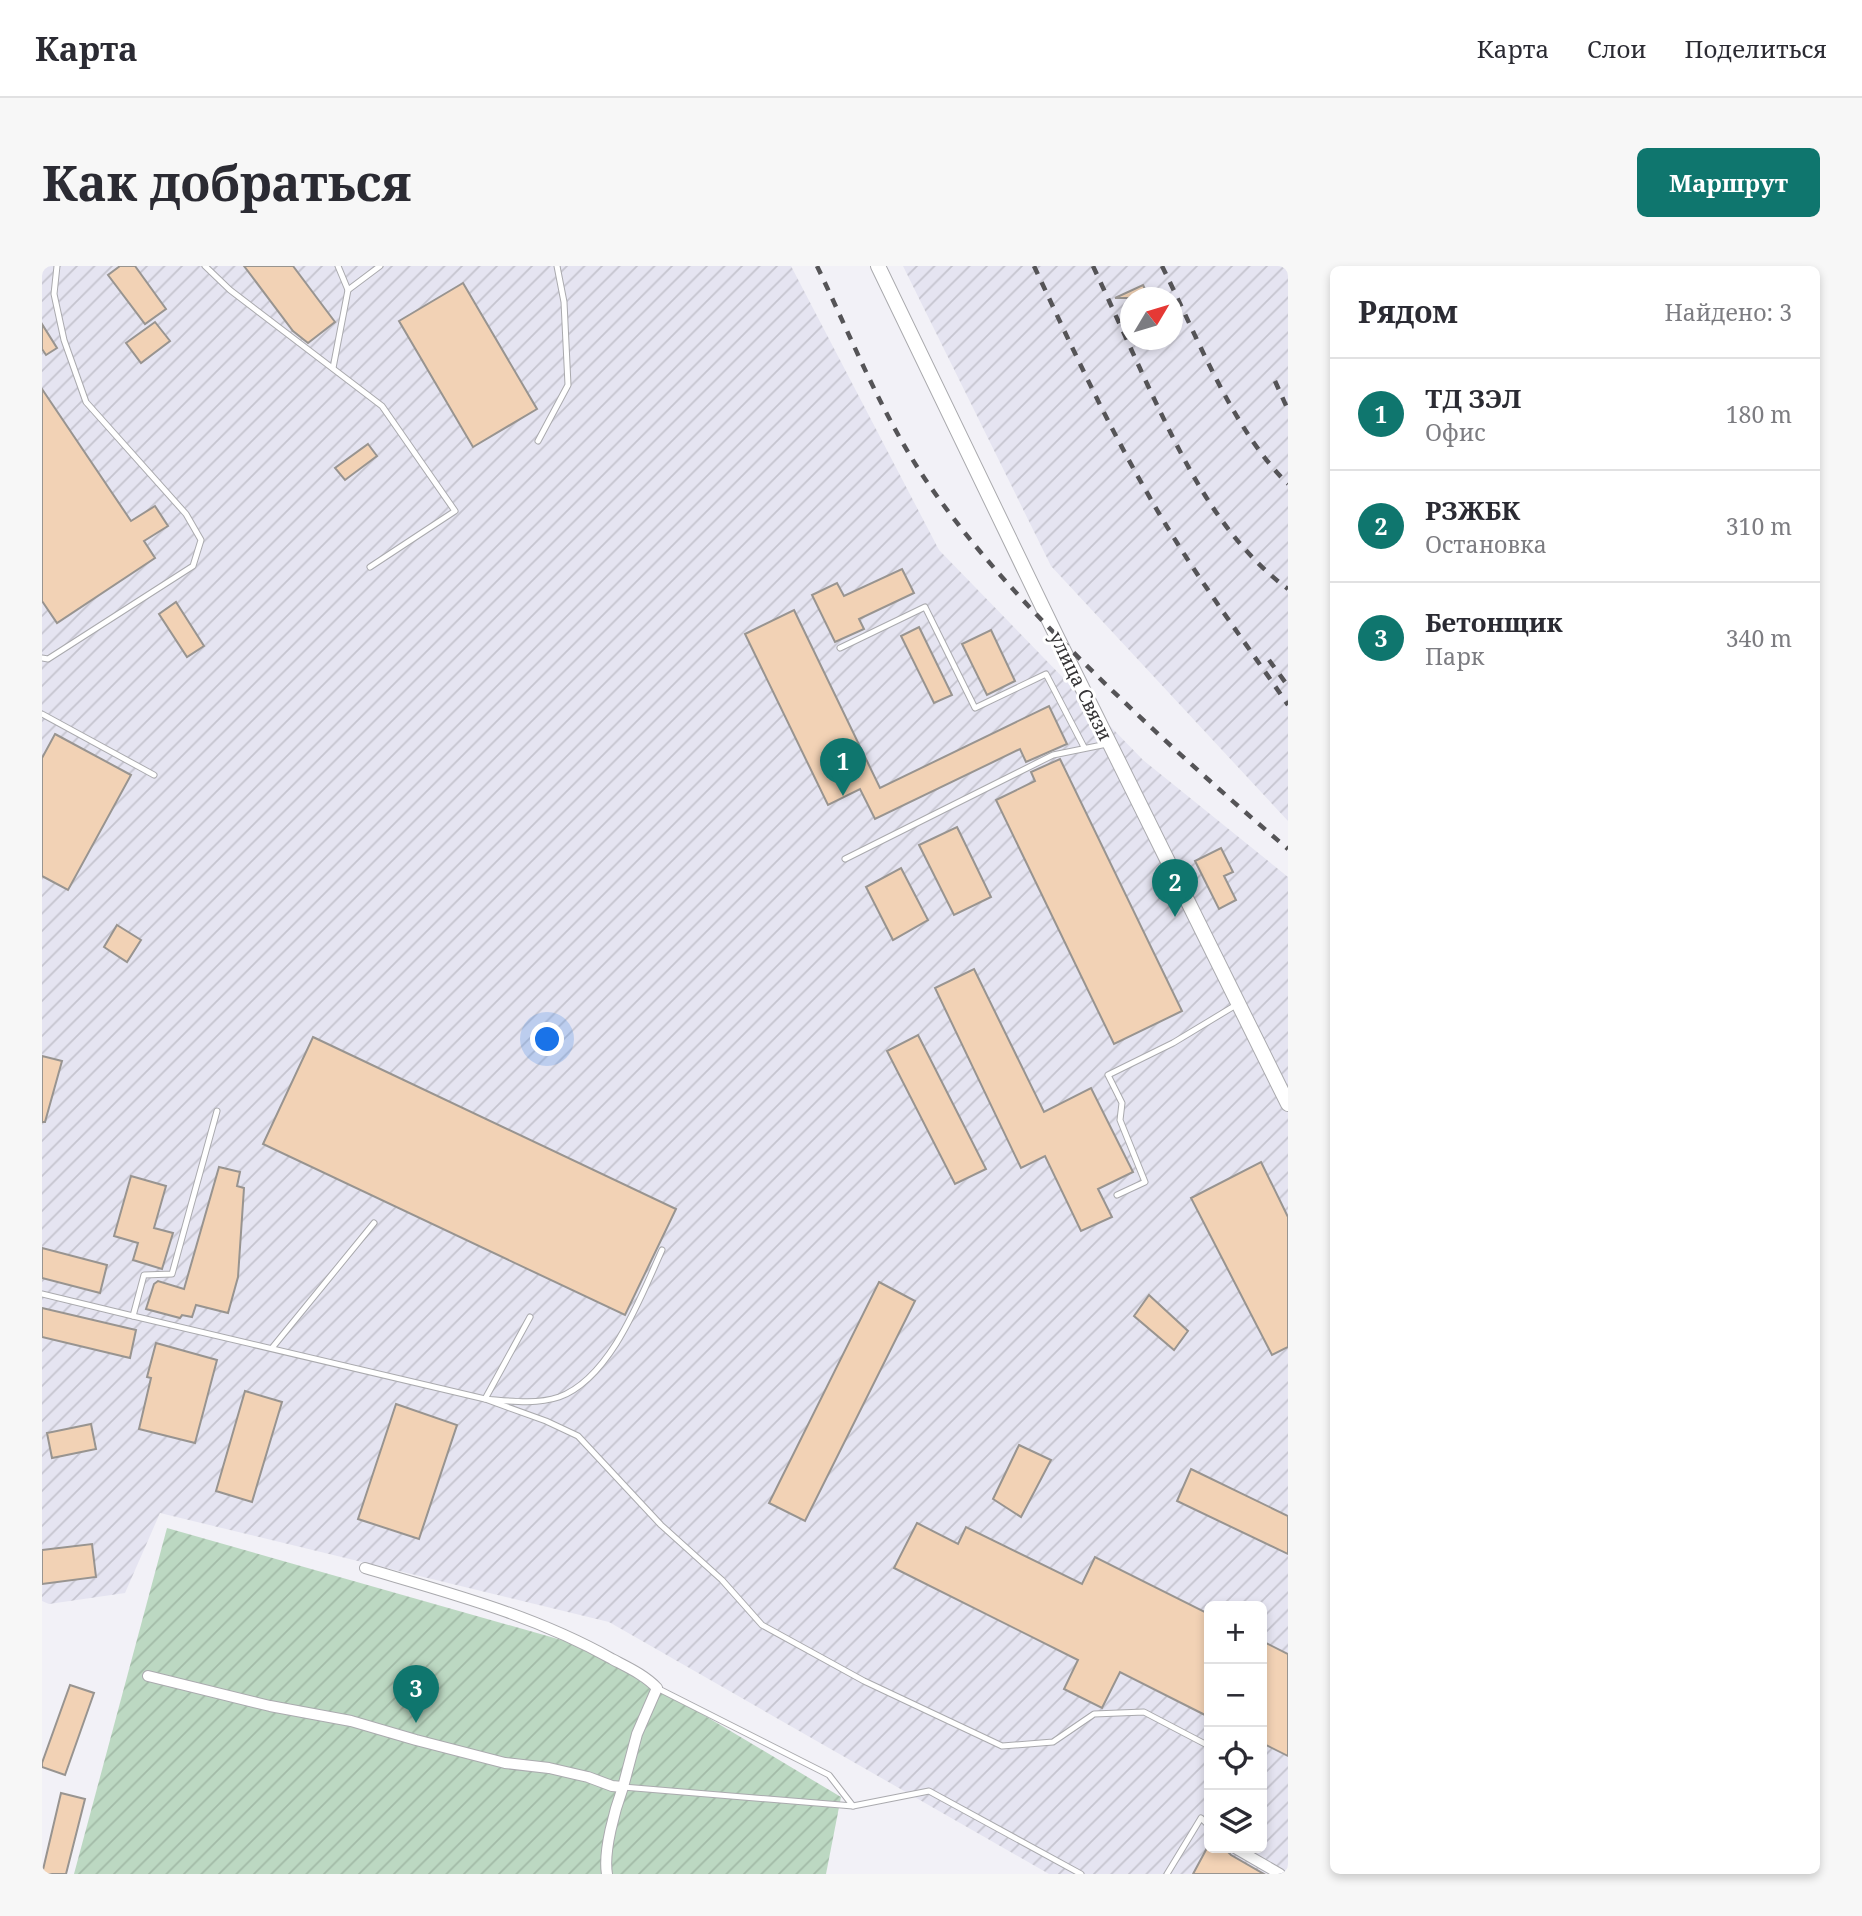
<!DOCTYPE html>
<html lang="ru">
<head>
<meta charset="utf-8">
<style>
	body { margin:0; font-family:"Noto Serif",serif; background:#f7f7f7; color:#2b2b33 }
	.controls { position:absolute; right:21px; bottom:21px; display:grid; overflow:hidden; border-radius:10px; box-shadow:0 4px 10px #0003 }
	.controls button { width:63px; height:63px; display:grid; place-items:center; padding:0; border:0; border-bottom:2px solid #e1e1e2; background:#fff; color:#2b2b33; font:35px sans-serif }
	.compass { position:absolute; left:1078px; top:21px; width:63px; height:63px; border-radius:50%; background:#fff; box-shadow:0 4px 10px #0003; rotate:52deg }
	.you { position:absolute; left:506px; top:774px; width:24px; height:24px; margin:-18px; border:5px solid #fff; border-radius:50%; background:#1a73e8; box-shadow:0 0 0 10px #1a73e833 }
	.badge { display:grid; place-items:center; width:46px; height:46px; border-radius:50%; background:#0f766e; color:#fff; font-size:23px; font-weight:700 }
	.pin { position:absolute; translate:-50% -58px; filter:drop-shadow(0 2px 4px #0008) }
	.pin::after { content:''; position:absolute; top:37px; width:24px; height:21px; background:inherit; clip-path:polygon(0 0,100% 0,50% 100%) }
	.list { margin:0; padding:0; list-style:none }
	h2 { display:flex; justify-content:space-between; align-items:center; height:91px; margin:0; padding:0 28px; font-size:30px }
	h2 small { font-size:23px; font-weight:400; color:#7c7c81 }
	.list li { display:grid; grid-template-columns:46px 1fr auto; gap:21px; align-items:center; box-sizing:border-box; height:112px; padding:0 28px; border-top:2px solid #e1e1e2 }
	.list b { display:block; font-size:26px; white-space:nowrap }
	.list p { margin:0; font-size:23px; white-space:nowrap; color:#7c7c81 }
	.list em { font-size:23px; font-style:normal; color:#7c7c81 }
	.icon { flex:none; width:38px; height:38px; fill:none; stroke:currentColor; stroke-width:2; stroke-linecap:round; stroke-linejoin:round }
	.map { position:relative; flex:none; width:1246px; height:1608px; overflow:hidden; border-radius:10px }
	header { display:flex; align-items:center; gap:42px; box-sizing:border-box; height:98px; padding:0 35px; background:#fff; border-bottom:2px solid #e1e1e2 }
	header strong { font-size:33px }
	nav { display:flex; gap:38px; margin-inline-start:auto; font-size:24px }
	.intro { display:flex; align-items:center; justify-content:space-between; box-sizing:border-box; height:168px; padding:0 42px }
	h1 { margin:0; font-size:49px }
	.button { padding:18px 32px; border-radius:10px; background:#0f766e; color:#fff; font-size:24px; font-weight:700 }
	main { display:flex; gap:42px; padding:0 42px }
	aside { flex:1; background:#fff; border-radius:10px; box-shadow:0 4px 10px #0003 }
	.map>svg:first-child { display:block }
	.industrial { fill:url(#industrial-furrows); fill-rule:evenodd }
	.garden { fill:url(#garden-furrows) }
	.building { fill:#f2d2b5; stroke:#989490; stroke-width:2 }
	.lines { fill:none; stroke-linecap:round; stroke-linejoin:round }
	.service-casing { stroke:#aaaaae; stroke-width:7 }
	.minor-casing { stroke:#aaaaae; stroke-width:12 }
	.tertiary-casing { stroke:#aaaaae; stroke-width:16 }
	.service { stroke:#fff; stroke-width:5 }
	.minor { stroke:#fff; stroke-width:10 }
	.tertiary { stroke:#fff; stroke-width:14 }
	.rail { stroke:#555457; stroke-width:4.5; stroke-dasharray:9 9; stroke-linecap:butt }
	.labels { text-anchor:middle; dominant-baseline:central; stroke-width:6; stroke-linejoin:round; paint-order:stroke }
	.street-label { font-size:19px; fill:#353436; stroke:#fff }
</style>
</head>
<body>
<header>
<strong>Карта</strong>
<nav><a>Карта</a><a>Слои</a><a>Поделиться</a></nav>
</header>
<div class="intro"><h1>Как добраться</h1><a class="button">Маршрут</a></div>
<main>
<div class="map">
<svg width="1246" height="1608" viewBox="0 0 1246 1608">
	<defs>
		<pattern id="industrial-furrows" width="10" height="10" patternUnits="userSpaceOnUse" patternTransform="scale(1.75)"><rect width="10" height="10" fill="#e5e4f1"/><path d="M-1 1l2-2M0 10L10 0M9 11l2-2" fill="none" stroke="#c5c4cf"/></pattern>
		<pattern id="garden-furrows" width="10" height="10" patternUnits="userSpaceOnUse" patternTransform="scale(1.75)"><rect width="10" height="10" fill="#bcd8c2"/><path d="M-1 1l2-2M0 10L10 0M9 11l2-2" fill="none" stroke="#a2baa7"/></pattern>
	</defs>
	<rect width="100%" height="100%" fill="#f2f1f7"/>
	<g class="industrial">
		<path d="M 0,0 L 749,0 L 897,284 L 1101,494 L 1246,611 L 1246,1608 L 1007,1608 L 567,1356 L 118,1247 L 83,1327 L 7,1338 L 0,1335 ZM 1167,1340 L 1220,1340 L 1220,1582 L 1167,1582 Z"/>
		<path d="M 861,0 L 1246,0 L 1246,555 L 1009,300 ZM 1088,32 L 1130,32 L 1130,74 L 1088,74 Z"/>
	</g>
	<path class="garden" d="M 125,1262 L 551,1383 L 799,1531 L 784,1608 L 32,1608 Z"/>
	<g class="building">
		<path d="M 78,0 L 93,0 L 124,43 L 103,58 L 66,9 Z"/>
		<path d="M 202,0 L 251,0 L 293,56 L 266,77 L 251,65 Z"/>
		<path d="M 421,17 L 495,143 L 431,181 L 357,55 Z"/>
		<path d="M 1101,19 L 1107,32 L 1073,32 Z"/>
		<path d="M 113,56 L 128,75 L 99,97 L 84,77 Z"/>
		<path d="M 0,58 L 15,82 L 4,89 L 0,83 Z"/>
		<path d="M 0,123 L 89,255 L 113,240 L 126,260 L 102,275 L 113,292 L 15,357 L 0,335 Z"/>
		<path d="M 326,178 L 335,190 L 303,214 L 293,202 Z"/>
		<path d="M 860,303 L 872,327 L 817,353 L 822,363 L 793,376 L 770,329 L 795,317 L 802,330 Z"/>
		<path d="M 134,336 L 162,380 L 145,391 L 117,348 Z"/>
		<path d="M 752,344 L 838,522 L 1007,440 L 1025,478 L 984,496 L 978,483 L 833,553 L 818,523 L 786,539 L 703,368 Z"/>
		<path d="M 877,361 L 910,429 L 892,437 L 859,370 Z"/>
		<path d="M 949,364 L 973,415 L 945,429 L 920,378 Z"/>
		<path d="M 13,468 L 89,509 L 26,624 L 0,610 L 0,492 Z"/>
		<path d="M 1018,493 L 1140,745 L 1072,778 L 954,534 L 993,515 L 989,506 Z"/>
		<path d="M 915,561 L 949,631 L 912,649 L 877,579 Z"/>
		<path d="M 1179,582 L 1191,606 L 1182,610 L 1194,634 L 1177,643 L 1153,595 Z"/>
		<path d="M 859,602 L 886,654 L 851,674 L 824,621 Z"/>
		<path d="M 75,659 L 99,674 L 85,696 L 62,681 Z"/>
		<path d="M 932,703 L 1002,846 L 1049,822 L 1091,906 L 1056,923 L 1070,951 L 1039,965 L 1003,890 L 979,902 L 893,722 Z"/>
		<path d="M 876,769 L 944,903 L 913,918 L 845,785 Z"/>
		<path d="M 271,771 L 634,943 L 583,1049 L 221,878 Z"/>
		<path d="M 0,790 L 20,795 L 3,856 L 0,856 Z"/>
		<path d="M 1219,896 L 1246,951 L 1246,1081 L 1230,1089 L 1149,932 Z"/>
		<path d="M 177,901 L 198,906 L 195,920 L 202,922 L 196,1011 L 186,1047 L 154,1039 L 150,1051 L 140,1049 L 138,1052 L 104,1043 L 112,1018 L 116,1015 L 142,1023 Z"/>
		<path d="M 89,910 L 124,920 L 112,962 L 131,967 L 120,1003 L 91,994 L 96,977 L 72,970 Z"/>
		<path d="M 0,982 L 65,999 L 58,1027 L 0,1012 Z"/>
		<path d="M 837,1016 L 873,1035 L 763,1255 L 727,1237 Z"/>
		<path d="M 1107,1029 L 1146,1065 L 1132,1084 L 1092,1050 Z"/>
		<path d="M 0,1042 L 94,1064 L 88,1092 L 0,1071 Z"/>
		<path d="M 114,1077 L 175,1094 L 153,1177 L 97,1163 L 109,1112 L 105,1111 Z"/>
		<path d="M 203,1125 L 240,1136 L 210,1236 L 174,1225 Z"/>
		<path d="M 354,1138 L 415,1159 L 377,1273 L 316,1253 Z"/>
		<path d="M 49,1158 L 54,1183 L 10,1192 L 5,1167 Z"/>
		<path d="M 977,1179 L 1009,1194 L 979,1251 L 951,1233 Z"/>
		<path d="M 1149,1203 L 1246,1250 L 1246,1288 L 1135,1235 Z"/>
		<path d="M 875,1257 L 916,1278 L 924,1261 L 1040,1318 L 1053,1291 L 1167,1348 L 1167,1451 L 1078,1406 L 1060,1442 L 1022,1423 L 1036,1394 L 852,1302 Z"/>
		<path d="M 50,1278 L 54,1311 L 0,1318 L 0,1284 Z"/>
		<path d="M 1220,1375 L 1246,1388 L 1246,1490 L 1220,1477 Z"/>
		<path d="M 28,1419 L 52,1427 L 23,1509 L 0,1501 L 0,1497 Z"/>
		<path d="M 19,1527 L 43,1533 L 24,1608 L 0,1608 Z"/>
		<path d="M 1165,1582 L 1182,1582 L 1189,1589 L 1222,1608 L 1151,1608 Z"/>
	</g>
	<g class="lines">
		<g class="service-casing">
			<g id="service">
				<path d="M 163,0 L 188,24 L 340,140 L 413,245 L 328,301"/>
				<path d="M 296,0 L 306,24"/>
				<path d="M 291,102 L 306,24 L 338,0"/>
				<path d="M 496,175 L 526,119 L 522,36 L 515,0"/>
				<path d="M 798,382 L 883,341 L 933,442 L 1004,408 L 1042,481"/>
				<path d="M 0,392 L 6,393 L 151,300 L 159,274 L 144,248 L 44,136 L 22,74 L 12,28 L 15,0"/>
				<path d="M 0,448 L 112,509"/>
				<path d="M 803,593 L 1011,489 L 1065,478"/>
				<path d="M 1075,929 L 1103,916 L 1078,854 L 1080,837 L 1066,809 L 1131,777 L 1194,739"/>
				<path d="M 0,1028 L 91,1050 L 102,1009 L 130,1008 L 175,845"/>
				<path d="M 91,1050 L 443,1133 L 504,1155 L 536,1170 L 619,1259 L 680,1314 L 720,1359 L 822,1415 L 960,1480 L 1011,1476 L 1052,1448 L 1102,1446 L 1167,1480"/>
				<path d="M 488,1051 L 443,1133 C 468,1135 493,1139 517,1131 C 569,1112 599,1030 620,984"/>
				<path d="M 230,1082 L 332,957"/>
				<path d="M 615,1422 L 787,1509 L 811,1540 L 887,1525 L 1039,1608"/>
				<path d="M 581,1521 L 811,1540"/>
				<path d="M 1125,1608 L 1159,1552 L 1167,1560"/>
			</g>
		</g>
		<g class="minor-casing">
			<g id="minor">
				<path d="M 323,1302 C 407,1327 492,1349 570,1393 C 585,1401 603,1409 615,1422 L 595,1468 L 581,1521"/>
				<path d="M 106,1410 L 228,1440 L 309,1455 L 374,1474 L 463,1497 L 507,1502 L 546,1511 L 570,1520 L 581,1521 C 573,1543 561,1585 565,1608"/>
				<path d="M 1193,1582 L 1238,1608"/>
			</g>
		</g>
		<g class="tertiary-casing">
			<path id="tertiary" d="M 836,0 L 1014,369 L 1246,838"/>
		</g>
		<use href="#service" class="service"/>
		<use href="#minor" class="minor"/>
		<use href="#tertiary" class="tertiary"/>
		<g class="rail">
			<path d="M 775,0 C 809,71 839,147 883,213 C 926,276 977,332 1031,386 C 1100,455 1172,520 1246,583"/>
			<path d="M 992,0 C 1028,77 1064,156 1107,230 C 1148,303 1199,370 1246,439"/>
			<path d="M 1051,0 C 1070,41 1088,81 1107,122 C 1142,196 1178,272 1246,323"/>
			<path d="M 1120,0 C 1155,70 1190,163 1246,218"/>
			<path d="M 1233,115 L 1246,144"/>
			<path d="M 1227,394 L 1246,420"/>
		</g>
	</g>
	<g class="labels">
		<g class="street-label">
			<text transform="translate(1039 420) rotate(64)">улица Связи</text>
		</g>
	</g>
</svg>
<div class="controls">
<button>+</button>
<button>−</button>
<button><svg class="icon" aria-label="locate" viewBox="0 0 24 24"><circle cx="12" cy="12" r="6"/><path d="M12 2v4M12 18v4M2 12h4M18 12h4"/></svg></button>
<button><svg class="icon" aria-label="layers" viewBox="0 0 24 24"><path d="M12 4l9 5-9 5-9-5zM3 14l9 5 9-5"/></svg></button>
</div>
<svg class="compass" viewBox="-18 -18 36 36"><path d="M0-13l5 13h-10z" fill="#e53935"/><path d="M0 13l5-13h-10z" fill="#7c7c81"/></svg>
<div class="you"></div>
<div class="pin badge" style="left:801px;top:530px">1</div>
<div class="pin badge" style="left:1133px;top:651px">2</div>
<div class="pin badge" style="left:374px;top:1457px">3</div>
</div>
<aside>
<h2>Рядом<small>Найдено: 3</small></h2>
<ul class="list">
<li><span class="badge">1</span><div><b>ТД ЗЭЛ</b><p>Офис</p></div><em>180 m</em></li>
<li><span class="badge">2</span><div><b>РЗЖБК</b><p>Остановка</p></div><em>310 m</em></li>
<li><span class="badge">3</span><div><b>Бетонщик</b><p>Парк</p></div><em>340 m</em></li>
</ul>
</aside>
</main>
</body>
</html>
